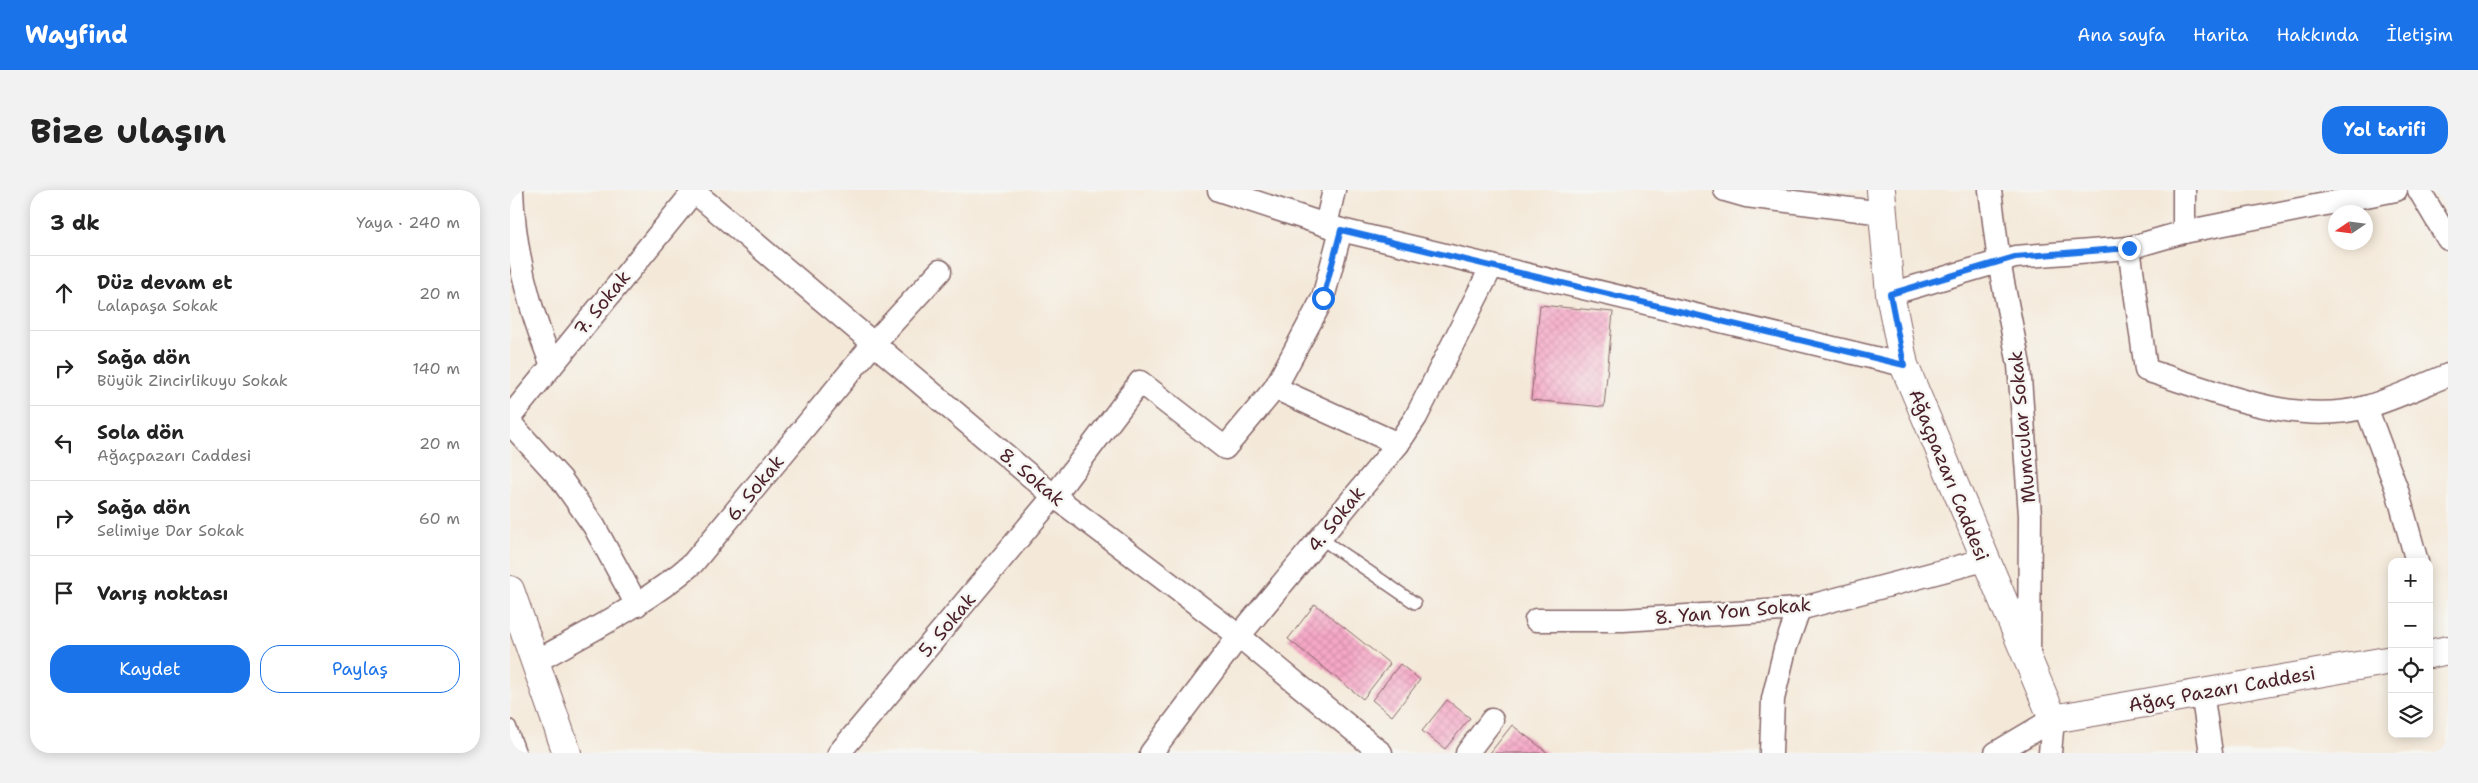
<!DOCTYPE html>
<html lang="tr">
<head>
<meta charset="utf-8">
<style>
	body { margin:0; font-family:"Shantell Sans",sans-serif; background:#f2f2f2; color:#222 }
	.controls { position:absolute; right:15px; bottom:15px; display:grid; overflow:hidden; border-radius:10px; box-shadow:0 2px 12px #0003 }
	.controls button { width:45px; height:45px; display:grid; place-items:center; padding:0; border:0; border-bottom:1px solid #e0e0e0; background:#fff; color:#222; font:25px sans-serif }
	.compass { position:absolute; left:1818px; top:15px; width:45px; height:45px; border-radius:50%; background:#fff; box-shadow:0 2px 12px #0003; rotate:257deg }
	.stop { position:absolute; width:15px; height:15px; margin:-11px; border:4px solid #1a73e8; border-radius:50%; background:#fff }
	.stop.end { background:#1a73e8; border-color:#fff; box-shadow:0 1px 5px #0008 }
	.list { margin:0; padding:0; list-style:none }
	h2 { display:flex; justify-content:space-between; align-items:center; height:65px; margin:0; padding:0 20px; font-size:21px }
	h2 small { font-size:16px; font-weight:400; color:#767676 }
	.list li { display:grid; grid-template-columns:32px 1fr auto; gap:15px; align-items:center; box-sizing:border-box; height:75px; padding:0 20px; border-top:1px solid #e0e0e0 }
	.list b { display:block; font-size:19px; white-space:nowrap }
	.list p { margin:0; font-size:16px; white-space:nowrap; color:#767676 }
	.list em { font-size:16px; font-style:normal; color:#767676 }
	.actions { display:flex; gap:10px; padding:15px 20px }
	.actions a { flex:1; padding:11px 0; border:1px solid #1a73e8; border-radius:20px; text-align:center; font-size:18px; color:#1a73e8 }
	.actions .main { background:#1a73e8; color:#fff }
	.icon { flex:none; width:28px; height:28px; fill:none; stroke:currentColor; stroke-width:2; stroke-linecap:round; stroke-linejoin:round }
	.map { position:relative; flex:none; width:1938px; height:563px; overflow:hidden; border-radius:20px }
	header { display:flex; align-items:center; gap:30px; box-sizing:border-box; height:70px; padding:0 25px; background:#1a73e8; color:#fff }
	header strong { font-size:24px }
	nav { display:flex; gap:28px; margin-inline-start:auto; font-size:18px }
	.intro { display:flex; align-items:center; justify-content:space-between; box-sizing:border-box; height:120px; padding:0 30px }
	h1 { margin:0; font-size:35px }
	.button { padding:12px 22px; border-radius:20px; background:#1a73e8; color:#fff; font-size:18px; font-weight:700 }
	main { display:flex; gap:30px; padding:0 30px }
	aside { flex:1; background:#fff; border-radius:20px; box-shadow:0 2px 12px #0003 }
	.map>svg:first-child { display:block }
	.building { fill:url(#building-cross-hatch) }
	.lines { fill:none; stroke-linecap:round; stroke-linejoin:round }
	.service-casing { stroke:#866668; stroke-width:14 }
	.minor-casing { stroke:#866668; stroke-width:25 }
	.tertiary-casing { stroke:#866668; stroke-width:30 }
	.service { stroke:#fff; stroke-width:11 }
	.minor { stroke:#fff; stroke-width:22 }
	.tertiary { stroke:#fff; stroke-width:28 }
	.route { stroke:#1a73e8; stroke-width:6 }
	.labels { text-anchor:middle; dominant-baseline:central; stroke-width:5; stroke-linejoin:round; paint-order:stroke }
	.street-label { font-size:19px; fill:#4a1f2b; stroke:#f6f6f2 }
</style>
</head>
<body>
<header>
<strong>Wayfind</strong>
<nav><a>Ana sayfa</a><a>Harita</a><a>Hakkında</a><a>İletişim</a></nav>
</header>
<div class="intro"><h1>Bize ulaşın</h1><a class="button">Yol tarifi</a></div>
<main>
<aside>
<h2>3 dk<small>Yaya · 240 m</small></h2>
<ul class="list">
<li><svg class="icon" aria-label="ahead" viewBox="0 0 24 24"><path d="M12 20V5M6 11l6-6 6 6"/></svg><div><b>Düz devam et</b><p>Lalapaşa Sokak</p></div><em>20 m</em></li>
<li><svg class="icon" aria-label="right" viewBox="0 0 24 24"><path d="M7 20v-9h11M14 6l5 5-5 5"/></svg><div><b>Sağa dön</b><p>Büyük Zincirlikuyu Sokak</p></div><em>140 m</em></li>
<li><svg class="icon" aria-label="left" viewBox="0 0 24 24"><path d="M17 20v-9H6M10 6l-5 5 5 5"/></svg><div><b>Sola dön</b><p>Ağaçpazarı Caddesi</p></div><em>20 m</em></li>
<li><svg class="icon" aria-label="right" viewBox="0 0 24 24"><path d="M7 20v-9h11M14 6l5 5-5 5"/></svg><div><b>Sağa dön</b><p>Selimiye Dar Sokak</p></div><em>60 m</em></li>
<li><svg class="icon" aria-label="arrive" viewBox="0 0 24 24"><path d="M6 21V4h12l-3 4 3 4H6"/></svg><div><b>Varış noktası</b></div></li>
</ul>
<div class="actions"><a class="main">Kaydet</a><a>Paylaş</a></div>
</aside>
<div class="map">
<svg width="1938" height="563" viewBox="0 0 1938 563">
	<defs>
		<pattern id="building-cross-hatch" width="8" height="8" patternUnits="userSpaceOnUse" patternTransform="scale(1.25)"><rect width="8" height="8" fill="#f5a8c6"/><path d="M0 0l8 8M0 8l8-8" fill="none" stroke="#d490aa"/></pattern>
	</defs>
	<rect width="100%" height="100%" fill="#f6f6f2"/>
	<filter id="ink" filterUnits="userSpaceOnUse"><feTurbulence type="fractalNoise" baseFrequency=".02" numOctaves="2"/><feDisplacementMap in="SourceGraphic" scale="10" xChannelSelector="R" yChannelSelector="G"/><feConvolveMatrix kernelMatrix="1 2 1 2 8 2 1 2 1" color-interpolation-filters="sRGB"/></filter>
	<filter id="wash" filterUnits="userSpaceOnUse"><feTurbulence type="fractalNoise" baseFrequency=".0096" numOctaves="4" result="noise"/><feDisplacementMap in="SourceGraphic" scale="20" xChannelSelector="R" yChannelSelector="G"/><feGaussianBlur stdDeviation="1.12" result="paint"/><feColorMatrix in="noise" values="0 0 0 0 0 0 0 0 0 0 0 0 0 0 0 0 0 1.4 0 .05"/><feComposite in="paint" operator="in"/></filter>
	<g filter="url(#wash)">
		<rect width="100%" height="100%" fill="#f4e9d9"/>
		<g id="blocks">
			<g class="building">
				<path d="M 1030,115 L 1103,122 L 1094,217 L 1021,210 Z"/>
				<path d="M 805,414 L 880,474 L 853,509 L 778,449 Z"/>
				<path d="M 890,474 L 910,490 L 882,526 L 862,510 Z"/>
				<path d="M 937,510 L 960,528 L 935,559 L 912,541 Z"/>
				<path d="M 1002,535 L 1038,563 L 980,563 Z"/>
			</g>
		</g>
	</g>
	<g filter="url(#ink)">
		<use href="#blocks" fill-opacity="0" stroke="#866668" stroke-width="1"/>
		<g class="lines">
			<g class="service-casing">
				<g id="service">
					<path d="M 810,348 L 905,413"/>
					<path d="M 0,536 L 10,563"/>
				</g>
			</g>
			<g class="minor-casing">
				<g id="minor">
					<path d="M 2,0 C 4,61 19,119 42,175"/>
					<path d="M 182,0 L 544,306 L 729,446 L 871,563"/>
					<path d="M 709,0 L 831,40 L 1394,175"/>
					<path d="M 1215,0 L 1236,6 L 1373,23"/>
					<path d="M 1480,0 L 1489,72 L 1509,175 L 1520,325 L 1519,468"/>
					<path d="M 1674,0 L 1674,42"/>
					<path d="M 1909,0 L 1938,49"/>
					<path d="M 816,35 L 824,0"/>
					<path d="M 1619,58 L 1636,180 C 1705,201 1783,237 1856,217 C 1884,209 1911,196 1938,185"/>
					<path d="M 1380,104 L 1505,67 L 1619,58 L 1674,42 L 1886,0"/>
					<path d="M 765,198 L 888,254"/>
					<path d="M 1856,217 L 1887,300 L 1907,372"/>
					<path d="M 0,227 L 185,0"/>
					<path d="M 0,233 L 51,289 L 84,336 L 127,415"/>
					<path d="M 1026,430 L 1113,430 L 1289,419 L 1474,370"/>
					<path d="M 25,472 C 80,441 136,414 183,373 L 364,153 L 430,81"/>
					<path d="M 1692,502 L 1701,563"/>
					<path d="M 329,563 L 544,306 L 630,192 L 715,258 L 765,198 L 813,108 L 831,40"/>
					<path d="M 641,563 L 729,446 L 888,254 L 906,227 L 982,76"/>
					<path d="M 957,563 L 982,530"/>
					<path d="M 1261,563 L 1263,509 L 1275,459 L 1289,419"/>
					<path d="M 1486,563 L 1543,529"/>
					<path d="M 1540,563 L 1543,529"/>
				</g>
			</g>
			<g class="tertiary-casing">
				<g id="tertiary">
					<path d="M 1371,0 L 1380,104 L 1394,175 L 1543,529 L 1882,470"/>
					<path d="M 0,400 L 57,563"/>
					<path d="M 1919,464 L 1938,460"/>
				</g>
			</g>
			<use href="#service" class="service"/>
			<use href="#minor" class="minor"/>
			<use href="#tertiary" class="tertiary"/>
		</g>
	</g>
	<g class="lines" filter="url(#ink)">
		<path class="route" d="M 813,108 L 831,40 L 1394,175 L 1380,104 L 1505,67 L 1619,58"/>
	</g>
	<g class="labels">
		<g class="street-label">
			<text transform="translate(92 113) rotate(-51)">7. Sokak</text>
			<text transform="translate(1512 237) rotate(-95)">Mumcular Sokak</text>
			<text transform="translate(1439 285) rotate(68)">Ağaçpazarı Caddesi</text>
			<text transform="translate(522 287) rotate(40)">8. Sokak</text>
			<text transform="translate(245 298) rotate(-51)">6. Sokak</text>
			<text transform="translate(826 329) rotate(-51)">4. Sokak</text>
			<text transform="translate(1223 421) rotate(-5)">8. Yan Yon Sokak</text>
			<text transform="translate(437 435) rotate(-50)">5. Sokak</text>
			<text transform="translate(1712 499) rotate(-10)">Ağaç Pazarı Caddesi</text>
		</g>
	</g>
</svg>
<div class="controls">
<button>+</button>
<button>−</button>
<button><svg class="icon" aria-label="locate" viewBox="0 0 24 24"><circle cx="12" cy="12" r="6"/><path d="M12 2v4M12 18v4M2 12h4M18 12h4"/></svg></button>
<button><svg class="icon" aria-label="layers" viewBox="0 0 24 24"><path d="M12 4l9 5-9 5-9-5zM3 14l9 5 9-5"/></svg></button>
</div>
<svg class="compass" viewBox="-18 -18 36 36"><path d="M0-13l5 13h-10z" fill="#e53935"/><path d="M0 13l5-13h-10z" fill="#767676"/></svg>
<div class="stop" style="left:813px;top:108px"></div>
<div class="stop end" style="left:1619px;top:58px"></div>
</div>
</main>
</body>
</html>
